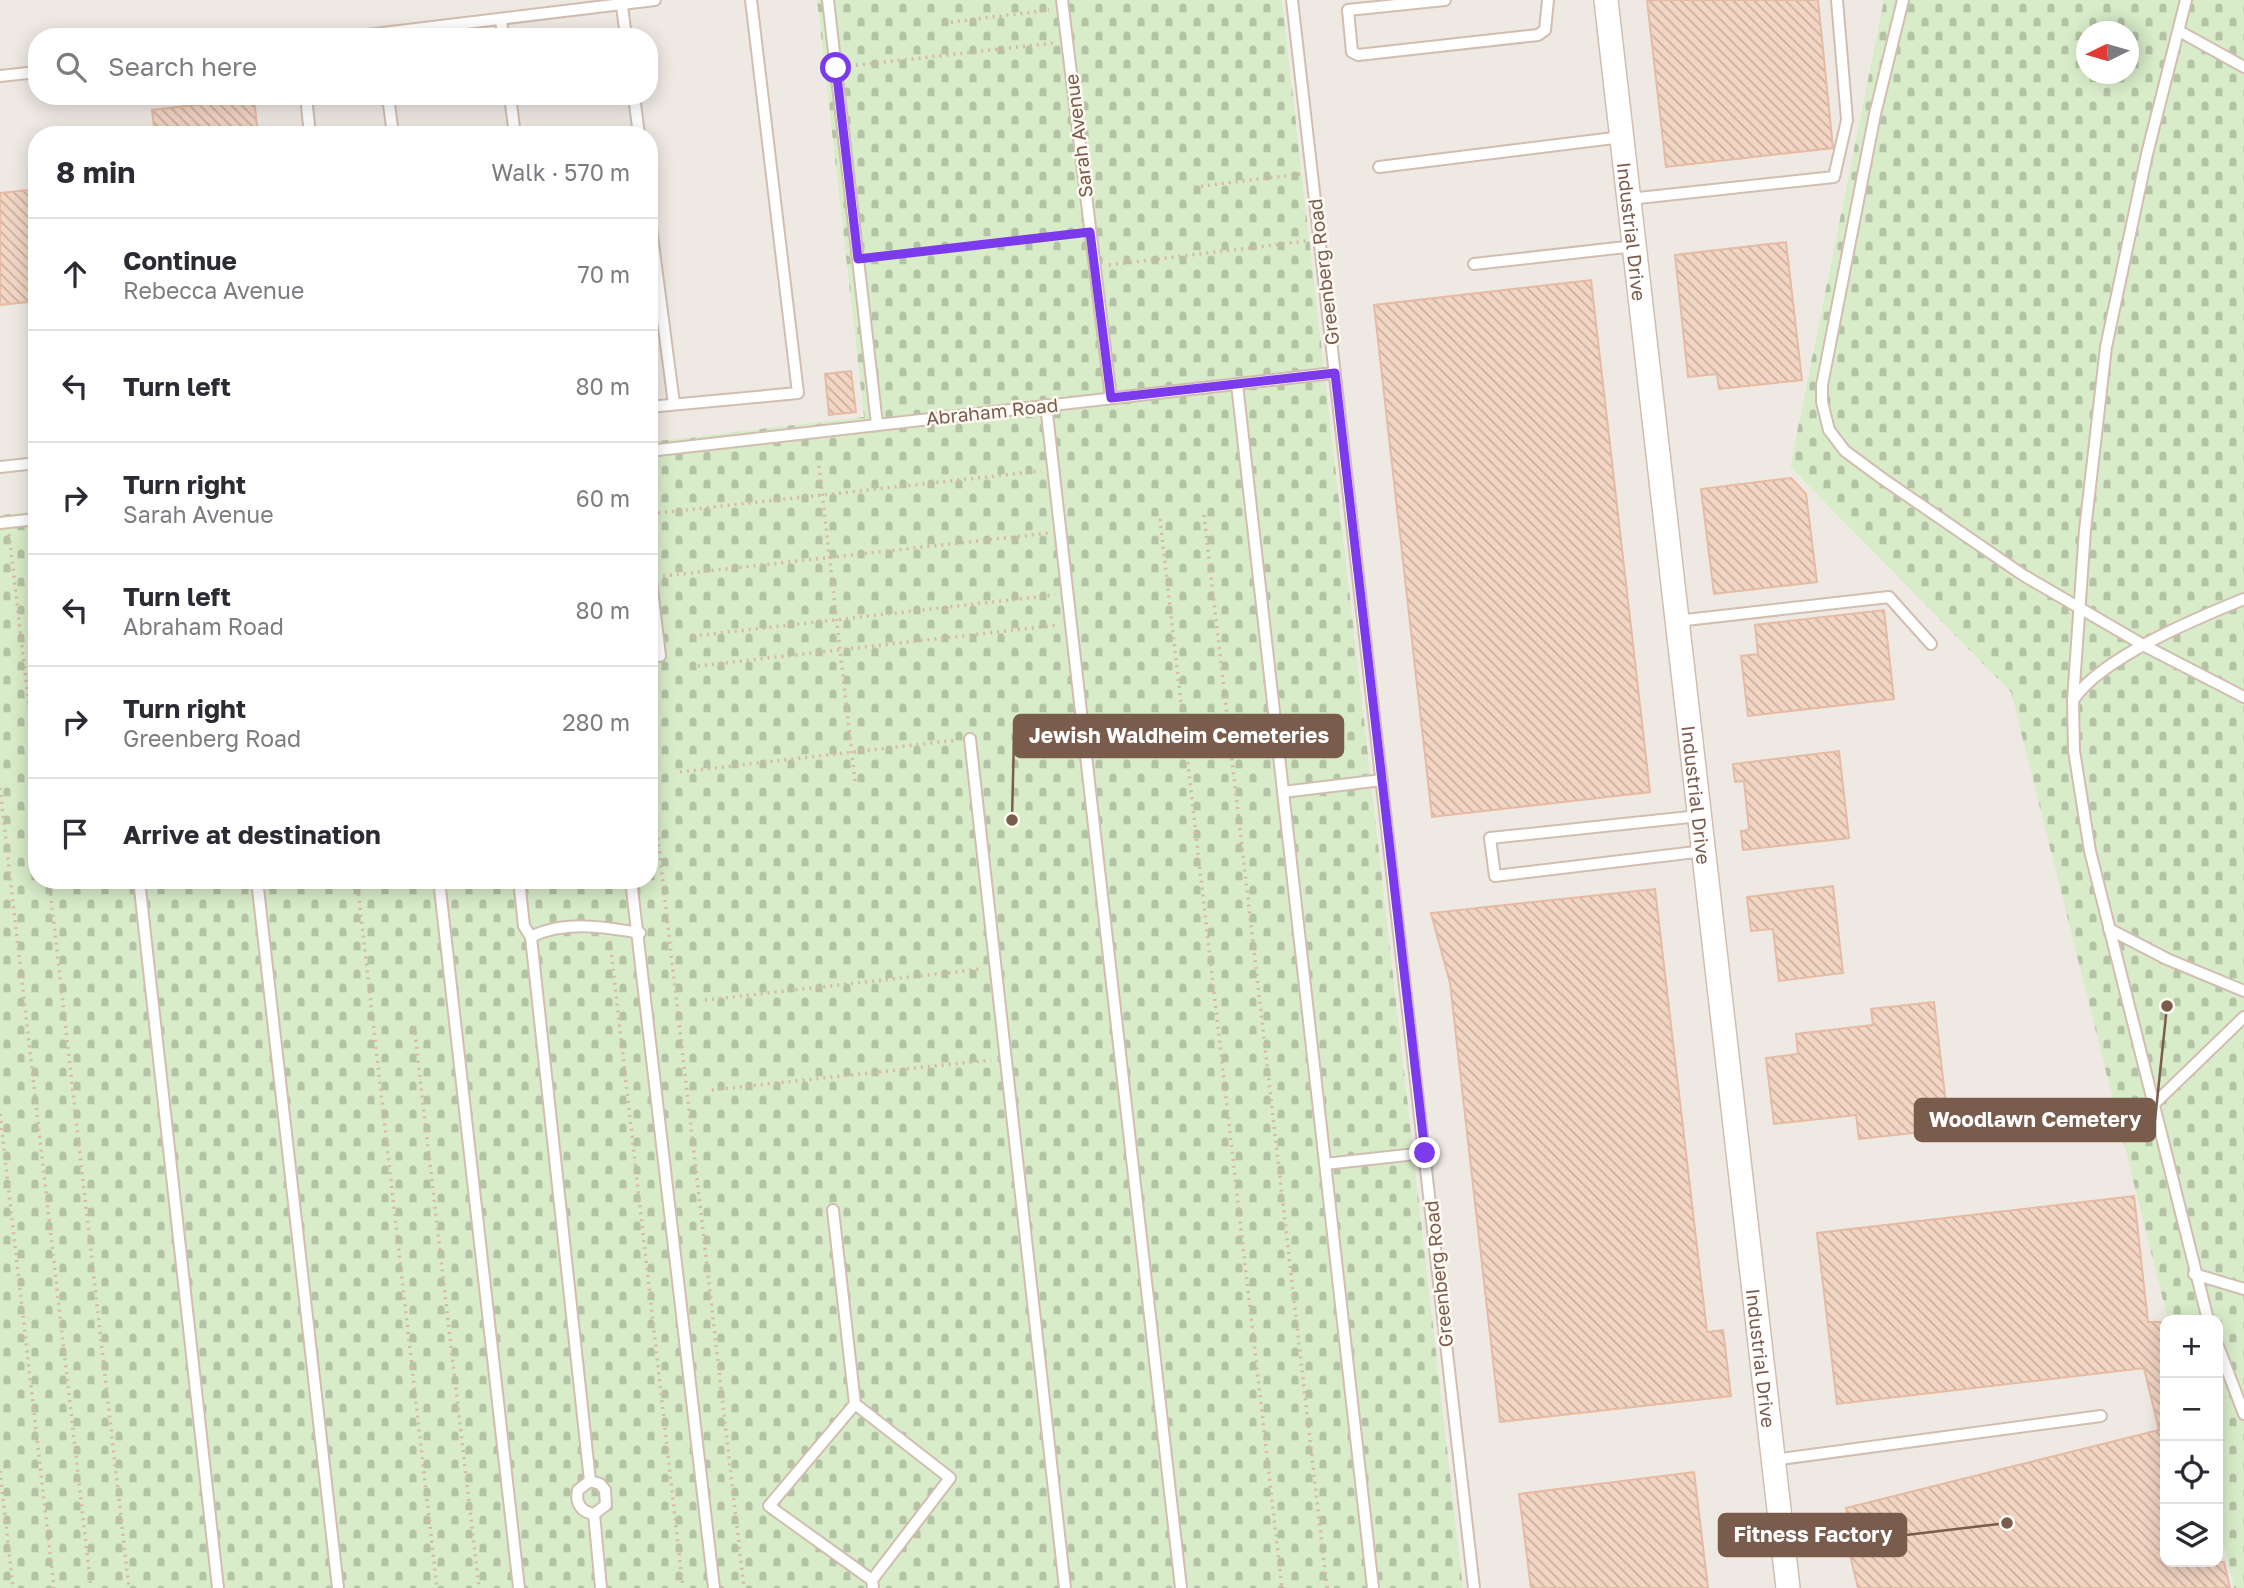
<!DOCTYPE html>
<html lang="en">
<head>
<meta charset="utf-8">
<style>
	body { margin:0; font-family:"Golos Text",sans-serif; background:#f7f7f7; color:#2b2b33 }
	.controls { position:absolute; right:21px; bottom:21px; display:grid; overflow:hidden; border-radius:14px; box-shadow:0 4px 18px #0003 }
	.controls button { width:63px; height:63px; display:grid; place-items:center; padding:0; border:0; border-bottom:2px solid #e1e1e2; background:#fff; color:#2b2b33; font:35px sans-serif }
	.compass { position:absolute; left:2076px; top:21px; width:63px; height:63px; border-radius:50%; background:#fff; box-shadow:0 4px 18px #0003; rotate:265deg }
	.stop { position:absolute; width:21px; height:21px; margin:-16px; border:5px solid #7c3aed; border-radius:50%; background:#fff }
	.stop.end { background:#7c3aed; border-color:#fff; box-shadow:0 2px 7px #0008 }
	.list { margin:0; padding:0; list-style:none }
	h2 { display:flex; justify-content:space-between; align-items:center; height:91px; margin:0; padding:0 28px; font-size:30px }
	h2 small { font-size:23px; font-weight:400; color:#7c7c81 }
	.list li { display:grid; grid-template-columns:46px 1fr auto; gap:21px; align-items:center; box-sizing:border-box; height:112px; padding:0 28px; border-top:2px solid #e1e1e2 }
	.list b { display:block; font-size:26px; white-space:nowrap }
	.list p { margin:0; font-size:23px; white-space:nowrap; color:#7c7c81 }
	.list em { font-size:23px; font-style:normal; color:#7c7c81 }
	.icon { flex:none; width:38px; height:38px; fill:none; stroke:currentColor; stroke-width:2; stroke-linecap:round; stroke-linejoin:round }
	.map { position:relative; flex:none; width:2244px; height:1588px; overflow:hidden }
	.search { position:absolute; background:#fff; box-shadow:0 4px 18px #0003; left:28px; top:28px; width:630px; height:77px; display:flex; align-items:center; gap:18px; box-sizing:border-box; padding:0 24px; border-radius:28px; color:#7c7c81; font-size:26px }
	.panel { position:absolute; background:#fff; box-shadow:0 4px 18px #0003; left:28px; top:126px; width:630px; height:763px; border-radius:28px }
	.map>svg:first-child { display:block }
	.industrial { fill:#efe9e4; fill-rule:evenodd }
	.cemetery { fill:url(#cemetery-stones); fill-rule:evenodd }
	.building { fill:url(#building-back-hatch); stroke:#e6bba3; stroke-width:2 }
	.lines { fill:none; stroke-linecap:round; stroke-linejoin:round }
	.service-casing { stroke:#d1beb0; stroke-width:14 }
	.minor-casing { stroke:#d1beb0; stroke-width:26 }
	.path { stroke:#d9b8a5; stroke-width:3.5; stroke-dasharray:2 5; stroke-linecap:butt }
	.service { stroke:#fff; stroke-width:10 }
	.minor { stroke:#fff; stroke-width:23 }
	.route { stroke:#7c3aed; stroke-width:9 }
	.labels { text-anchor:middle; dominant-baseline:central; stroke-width:5; stroke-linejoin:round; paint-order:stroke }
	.street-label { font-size:19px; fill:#7a5c4d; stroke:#fffaf3 }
	.leader { fill:none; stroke:#7a5c4d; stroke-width:2.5 }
	.callout-dot { fill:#7a5c4d; stroke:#fffaf3; stroke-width:2.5 }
	.callout { fill:#7a5c4d; stroke:#7a5c4d; stroke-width:2.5 }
	.callout-label { font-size:21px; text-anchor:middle; font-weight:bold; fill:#fff }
</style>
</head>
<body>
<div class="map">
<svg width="2244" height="1588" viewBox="0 0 2244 1588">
	<defs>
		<pattern id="cemetery-stones" width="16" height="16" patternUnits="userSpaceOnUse" patternTransform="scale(1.75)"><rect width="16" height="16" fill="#d8ecc9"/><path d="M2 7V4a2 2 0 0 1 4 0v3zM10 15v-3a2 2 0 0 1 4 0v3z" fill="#b4c2a5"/></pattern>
		<pattern id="building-back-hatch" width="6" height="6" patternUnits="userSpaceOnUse" patternTransform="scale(1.75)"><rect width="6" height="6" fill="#f3d5c3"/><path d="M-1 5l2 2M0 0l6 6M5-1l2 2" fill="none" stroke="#cab0a1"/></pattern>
	</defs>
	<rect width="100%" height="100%" fill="#fdf6ec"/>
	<g class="industrial">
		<path d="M 0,0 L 817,0 L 864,418 L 649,442 L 649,135 L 37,135 L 37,511 L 0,515 ZM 37,37 L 649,37 L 649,96 L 37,96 Z"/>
		<path d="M 1282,0 L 1884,0 L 1790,467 L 2011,692 L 2168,1320 L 2165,1562 L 2218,1562 L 2218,1521 L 2234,1588 L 1463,1588 Z"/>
	</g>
	<g class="cemetery">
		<path d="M 817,0 L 1282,0 L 1463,1588 L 0,1588 L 0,515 L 37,511 L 37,880 L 649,880 L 649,442 L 864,417 Z"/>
		<path d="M 1884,0 L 2244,0 L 2244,1588 L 2234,1588 L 2218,1521 L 2218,1320 L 2168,1320 L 2011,692 L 1790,467 ZM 2086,32 L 2128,32 L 2128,74 L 2086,74 Z"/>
	</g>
	<g class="building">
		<path d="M 1647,0 L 1818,0 L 1833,148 L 1666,167 Z"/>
		<path d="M 254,98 L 258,135 L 155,135 L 152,110 Z"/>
		<path d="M 37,189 L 37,301 L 0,305 L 0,193 Z"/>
		<path d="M 1786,242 L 1802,380 L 1719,389 L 1717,374 L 1688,377 L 1675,255 Z"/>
		<path d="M 1591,280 L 1650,792 L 1432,817 L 1374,305 Z"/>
		<path d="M 851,371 L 856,412 L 829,415 L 825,374 Z"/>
		<path d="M 1791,478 L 1806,494 L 1817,582 L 1714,594 L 1701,489 Z"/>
		<path d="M 1884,610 L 1894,699 L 1748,716 L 1741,656 L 1758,654 L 1755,625 Z"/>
		<path d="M 1839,751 L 1849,838 L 1743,850 L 1741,831 L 1749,830 L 1744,781 L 1735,782 L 1733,764 Z"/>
		<path d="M 1833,886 L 1843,973 L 1779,981 L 1773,929 L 1751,931 L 1747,897 Z"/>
		<path d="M 1655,889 L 1707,1332 L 1723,1330 L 1731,1396 L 1500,1422 L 1450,983 L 1431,913 Z"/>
		<path d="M 1934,1002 L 1949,1129 L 1859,1139 L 1856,1115 L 1774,1124 L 1766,1058 L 1798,1054 L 1796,1034 L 1873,1025 L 1871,1009 Z"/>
		<path d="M 2134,1196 L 2148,1322 L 2165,1322 L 2165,1562 L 2224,1562 L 2230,1588 L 1858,1588 L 1849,1551 L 1856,1549 L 1846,1508 L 2159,1430 L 2144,1368 L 1837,1404 L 1817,1233 Z"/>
		<path d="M 1694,1472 L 1708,1588 L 1531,1588 L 1519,1494 Z"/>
	</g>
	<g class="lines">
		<g class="service-casing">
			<g id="service">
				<path d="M 828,0 L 877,424"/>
				<path d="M 1062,0 L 1111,398"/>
				<path d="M 1292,0 L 1474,1588"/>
				<path d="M 1445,0 L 1348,10 L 1352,52 L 1358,55 L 1538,35 L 1545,30 L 1548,0"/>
				<path d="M 1903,0 L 1875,114 L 1822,385 L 1822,402 L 1829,430 L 1845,451 L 1883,479 L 2023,575 L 2145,646 L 2244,697"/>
				<path d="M 2186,0 L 2147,154 L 2106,347 L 2085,530 L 2073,700 L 2074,751 L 2090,851 L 2208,1320"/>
				<path d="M 622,6 L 626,37"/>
				<path d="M 501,20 L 503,37"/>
				<path d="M 2179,31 L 2244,67"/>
				<path d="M 350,37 L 655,0"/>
				<path d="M 0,76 L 37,72"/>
				<path d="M 306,96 L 310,135"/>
				<path d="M 388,96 L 393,135"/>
				<path d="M 510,96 L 515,135"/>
				<path d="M 634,96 L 639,135"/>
				<path d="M 1379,167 L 1622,137"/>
				<path d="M 1629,199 L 1834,177 L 1847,120 L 1837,0"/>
				<path d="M 649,213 L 674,404"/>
				<path d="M 1474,264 L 1635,246"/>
				<path d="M 1237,384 L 1373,1588"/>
				<path d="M 1046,405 L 1181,1588"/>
				<path d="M 649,407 L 798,393 L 751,0"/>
				<path d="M 649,451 L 1334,373"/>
				<path d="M 0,467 L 37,463"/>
				<path d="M 0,523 L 37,519"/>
				<path d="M 649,563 L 660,656"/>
				<path d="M 1677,621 L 1889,597 L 1931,644"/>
				<path d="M 2074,699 C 2101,658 2197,618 2244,599"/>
				<path d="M 970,739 L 1065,1588"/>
				<path d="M 1283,792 L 1382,780"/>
				<path d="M 1699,816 L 1490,838 L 1495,876 L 1704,851"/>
				<path d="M 139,880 L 218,1588"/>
				<path d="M 257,880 L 338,1588"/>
				<path d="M 439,880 L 519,1588"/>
				<path d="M 519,880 L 524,926 L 531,937"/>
				<path d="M 631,880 L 714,1588"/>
				<path d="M 2109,929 L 2167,959 L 2244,991"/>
				<path d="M 2153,1105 L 2244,1017"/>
				<path d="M 1325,1164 L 1425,1153"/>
				<path d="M 833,1210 L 855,1404 L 950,1478 L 872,1580 L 873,1588"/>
				<path d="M 2194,1274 L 2244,1289"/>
				<path d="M 2218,1346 L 2244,1414"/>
				<path d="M 855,1404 L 769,1506 L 872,1580"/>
				<path d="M 1773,1460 L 2101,1416"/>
				<path d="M 590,1481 L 578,1490 C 575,1503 581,1512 594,1514"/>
				<path d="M 601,1588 L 594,1514 L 606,1505 L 605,1490 L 600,1484 L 590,1481 L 531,937 C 564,920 605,927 640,933"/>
			</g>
		</g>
		<g class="minor-casing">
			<g id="minor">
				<path id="s1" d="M 1606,0 L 1788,1588"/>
			</g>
		</g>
		<g class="path">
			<path d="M 944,23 L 1049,10"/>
			<path d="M 849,66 L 1053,43"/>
			<path d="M 1194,187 L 1300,174"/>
			<path d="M 871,260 L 1078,234"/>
			<path d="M 1109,265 L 1306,241"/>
			<path d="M 819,466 L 855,781"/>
			<path d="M 658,513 L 1041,471"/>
			<path d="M 1204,515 L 1327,1588"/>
			<path d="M 1160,519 L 1282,1588"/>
			<path d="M 9,534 L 37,775"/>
			<path d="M 663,576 L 1049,533"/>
			<path d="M 693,636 L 1055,595"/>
			<path d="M 698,666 L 1058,625"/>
			<path d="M 649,761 L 744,1588"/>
			<path d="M 680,772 L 957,740"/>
			<path d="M 0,788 L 91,1588"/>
			<path d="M 49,880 L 129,1588"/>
			<path d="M 357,880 L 437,1588"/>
			<path d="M 610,941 L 683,1588"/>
			<path d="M 705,1000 L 981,969"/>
			<path d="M 414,1026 L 479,1588"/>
			<path d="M 712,1090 L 991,1060"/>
			<path d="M 0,1114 L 54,1588"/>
			<path d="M 0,1471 L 13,1588"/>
		</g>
		<use href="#service" class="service"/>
		<use href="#minor" class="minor"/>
	</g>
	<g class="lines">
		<path class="route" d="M 836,68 L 858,259 L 1090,232 L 1111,398 L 1335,373 L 1425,1153"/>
	</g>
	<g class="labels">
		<g class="street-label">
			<text transform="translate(1078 136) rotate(-97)">Sarah Avenue</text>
			<text stroke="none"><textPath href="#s1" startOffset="233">Industrial Drive</textPath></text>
			<text transform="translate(1323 272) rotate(-97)">Greenberg Road</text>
			<text transform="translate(992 411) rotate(-6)">Abraham Road</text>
			<text stroke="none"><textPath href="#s1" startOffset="800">Industrial Drive</textPath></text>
			<text transform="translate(1438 1274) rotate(-96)">Greenberg Road</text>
			<text stroke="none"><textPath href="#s1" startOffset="1367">Industrial Drive</textPath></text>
		</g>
	</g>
	<path class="leader" d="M1012 820L1014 736M2167 1006L2155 1120M2007 1523L1906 1535"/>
	<g class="callout-dot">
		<circle cx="1012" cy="820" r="7"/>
		<circle cx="2167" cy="1006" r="7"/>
		<circle cx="2007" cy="1523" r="7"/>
	</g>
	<g class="callout">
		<rect x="1014" y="715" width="329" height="42" rx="7"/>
		<rect x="1915" y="1099" width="240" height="42" rx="7"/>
		<rect x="1719" y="1514" width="187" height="42" rx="7"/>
	</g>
	<g class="callout-label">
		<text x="1179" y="743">Jewish Waldheim Cemeteries</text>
		<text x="2035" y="1127">Woodlawn Cemetery</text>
		<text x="1813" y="1542">Fitness Factory</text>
	</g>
</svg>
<div class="controls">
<button>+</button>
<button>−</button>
<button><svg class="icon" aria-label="locate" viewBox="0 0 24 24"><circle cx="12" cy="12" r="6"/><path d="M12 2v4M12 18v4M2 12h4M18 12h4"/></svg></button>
<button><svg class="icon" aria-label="layers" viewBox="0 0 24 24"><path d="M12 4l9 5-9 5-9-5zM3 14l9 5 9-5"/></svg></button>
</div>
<svg class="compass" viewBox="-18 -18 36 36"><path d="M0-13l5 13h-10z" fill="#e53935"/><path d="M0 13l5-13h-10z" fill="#7c7c81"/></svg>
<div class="stop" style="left:836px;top:68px"></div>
<div class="stop end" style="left:1425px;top:1153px"></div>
<div class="search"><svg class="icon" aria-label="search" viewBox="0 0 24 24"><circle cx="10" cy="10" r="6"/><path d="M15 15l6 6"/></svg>Search here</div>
<section class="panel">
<h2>8 min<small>Walk · 570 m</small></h2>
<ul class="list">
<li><svg class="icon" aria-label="ahead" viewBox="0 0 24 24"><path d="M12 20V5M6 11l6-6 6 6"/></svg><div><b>Continue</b><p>Rebecca Avenue</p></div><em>70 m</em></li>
<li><svg class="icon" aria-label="left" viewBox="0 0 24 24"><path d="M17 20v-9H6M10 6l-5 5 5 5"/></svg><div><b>Turn left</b></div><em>80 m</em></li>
<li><svg class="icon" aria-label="right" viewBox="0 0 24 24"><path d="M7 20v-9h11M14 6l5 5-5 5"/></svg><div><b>Turn right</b><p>Sarah Avenue</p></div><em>60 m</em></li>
<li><svg class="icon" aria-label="left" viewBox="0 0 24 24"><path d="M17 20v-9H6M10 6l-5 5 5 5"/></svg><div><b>Turn left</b><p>Abraham Road</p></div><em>80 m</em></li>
<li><svg class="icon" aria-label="right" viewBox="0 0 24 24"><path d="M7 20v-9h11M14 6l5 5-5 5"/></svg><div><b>Turn right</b><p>Greenberg Road</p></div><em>280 m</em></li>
<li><svg class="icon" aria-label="arrive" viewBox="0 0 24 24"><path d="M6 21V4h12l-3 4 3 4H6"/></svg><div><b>Arrive at destination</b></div></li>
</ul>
</section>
</div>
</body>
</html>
